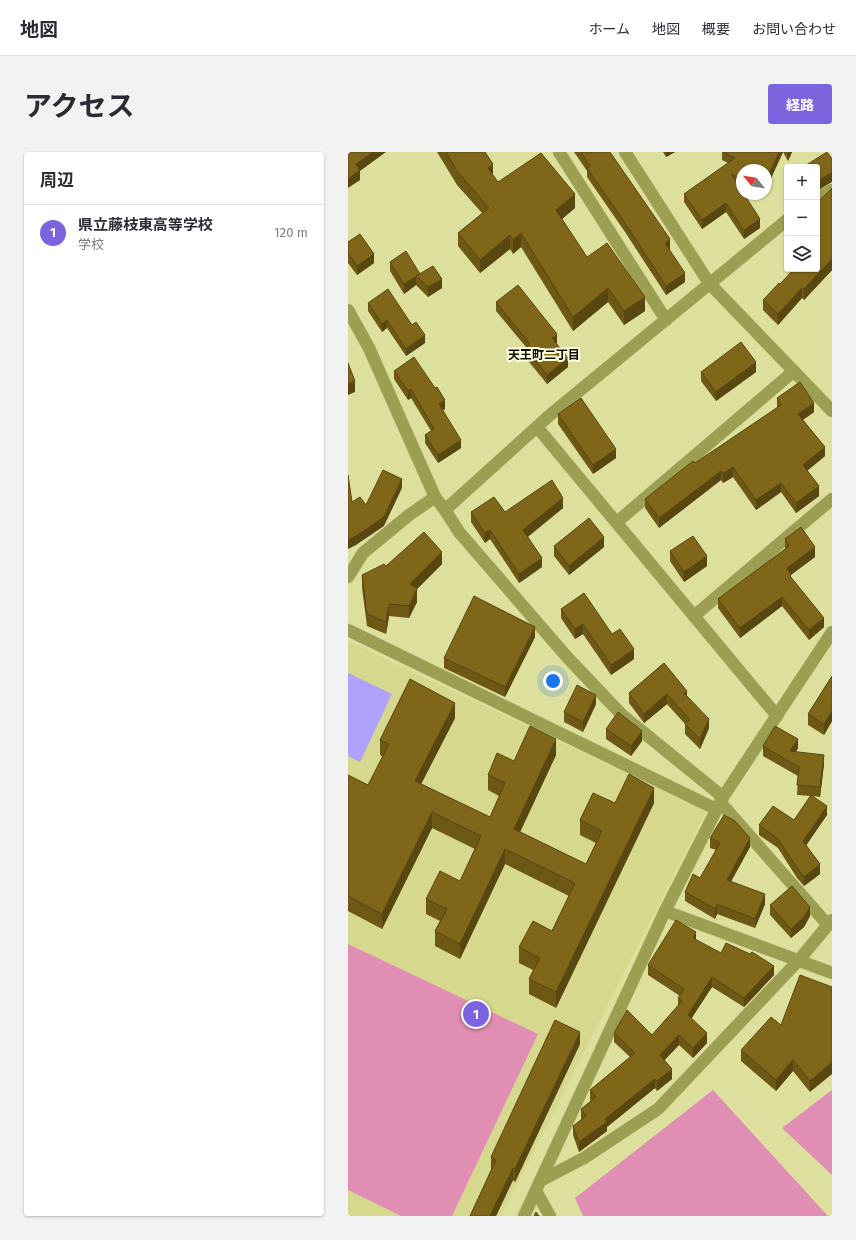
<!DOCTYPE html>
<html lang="ja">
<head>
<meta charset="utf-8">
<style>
	body { margin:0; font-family:"Fira Sans","Noto Sans JP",sans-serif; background:#f2f2f3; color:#2b2b33 }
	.controls { position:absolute; right:12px; top:12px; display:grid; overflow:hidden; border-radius:4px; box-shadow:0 1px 3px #0004 }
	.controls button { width:36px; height:36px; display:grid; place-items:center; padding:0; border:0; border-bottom:1px solid #e1e1e2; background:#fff; color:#2b2b33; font:20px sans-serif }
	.compass { position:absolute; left:388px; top:12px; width:36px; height:36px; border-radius:50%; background:#fff; box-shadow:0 1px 3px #0004; rotate:300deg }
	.you { position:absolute; left:205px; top:529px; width:14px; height:14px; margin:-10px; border:3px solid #fff; border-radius:50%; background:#1a73e8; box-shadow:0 0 0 6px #1a73e833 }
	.badge { display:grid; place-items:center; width:26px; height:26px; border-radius:50%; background:#7e63de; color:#fff; font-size:13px; font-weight:700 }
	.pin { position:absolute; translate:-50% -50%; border:2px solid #fff; box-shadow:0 1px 4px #0006 }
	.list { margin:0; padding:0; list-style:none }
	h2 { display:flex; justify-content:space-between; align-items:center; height:52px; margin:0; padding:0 16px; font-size:17px }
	h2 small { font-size:13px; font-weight:400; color:#7c7c81 }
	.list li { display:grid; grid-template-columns:26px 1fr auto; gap:12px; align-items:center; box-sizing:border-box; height:56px; padding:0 16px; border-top:1px solid #e1e1e2 }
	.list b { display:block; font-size:15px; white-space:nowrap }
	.list p { margin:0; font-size:13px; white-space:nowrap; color:#7c7c81 }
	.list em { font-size:13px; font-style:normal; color:#7c7c81 }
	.icon { flex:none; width:22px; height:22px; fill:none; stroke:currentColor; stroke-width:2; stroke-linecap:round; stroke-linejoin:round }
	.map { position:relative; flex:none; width:484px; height:1064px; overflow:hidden; border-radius:4px }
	header { display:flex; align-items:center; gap:24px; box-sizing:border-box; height:56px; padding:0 20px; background:#fff; border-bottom:1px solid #e1e1e2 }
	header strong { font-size:19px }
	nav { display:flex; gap:22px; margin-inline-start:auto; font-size:14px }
	.intro { display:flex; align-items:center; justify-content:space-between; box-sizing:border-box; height:96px; padding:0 24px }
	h1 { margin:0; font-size:28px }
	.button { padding:10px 18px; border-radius:4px; background:#7e63de; color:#fff; font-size:14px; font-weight:700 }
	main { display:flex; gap:24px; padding:0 24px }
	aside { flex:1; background:#fff; border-radius:4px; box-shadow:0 1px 3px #0004 }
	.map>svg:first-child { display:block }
	.built { fill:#d5d88d }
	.green { fill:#e18eb5 }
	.water { fill:#afa1fc }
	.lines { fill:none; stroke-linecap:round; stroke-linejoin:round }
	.minor-casing { stroke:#bcbe84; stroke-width:13 }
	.minor { stroke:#9c9e51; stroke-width:12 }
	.wall { fill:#6d5816 }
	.shaded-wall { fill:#594712 }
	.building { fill:#7f6619; stroke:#594712 }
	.labels { text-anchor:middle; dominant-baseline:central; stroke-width:4; stroke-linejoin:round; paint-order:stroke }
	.neighbourhood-label { font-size:12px; font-weight:bold; fill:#0d0c00; stroke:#fdffdd }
</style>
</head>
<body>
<header>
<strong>地図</strong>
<nav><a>ホーム</a><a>地図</a><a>概要</a><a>お問い合わせ</a></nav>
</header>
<div class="intro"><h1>アクセス</h1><a class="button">経路</a></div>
<main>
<aside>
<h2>周辺<small></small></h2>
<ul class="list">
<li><span class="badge">1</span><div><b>県立藤枝東高等学校</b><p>学校</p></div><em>120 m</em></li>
</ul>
</aside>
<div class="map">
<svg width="484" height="1064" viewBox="0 0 484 1064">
	<rect width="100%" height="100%" fill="#dde09d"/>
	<path class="built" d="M 0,489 L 358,659 L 153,1064 L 0,1064 Z"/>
	<g class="green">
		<path d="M 0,792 L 190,882 L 104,1064 L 53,1064 L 0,1038 Z"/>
		<path d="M 365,938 L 480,1064 L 235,1064 L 227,1046 Z"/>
		<path d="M 484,938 L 484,1023 L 434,976 Z"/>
	</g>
	<path class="water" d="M 0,521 L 44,542 L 12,610 L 0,604 Z"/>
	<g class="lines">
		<g class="minor-casing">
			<g id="minor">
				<path d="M 211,0 L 318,168"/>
				<path d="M 277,0 L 361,131 L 484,259"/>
				<path d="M 469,47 L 484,38"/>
				<path d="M 0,158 L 21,196 L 87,345 L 97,358 L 111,380 L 219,505 L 274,563 L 375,645"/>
				<path d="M 189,275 L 429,564"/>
				<path d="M 97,358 L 202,263 L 439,68"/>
				<path d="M 269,370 L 446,219"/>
				<path d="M 0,425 L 15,401 L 61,363 L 87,345"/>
				<path d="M 346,464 L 484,347"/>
				<path d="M 0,478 L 368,657"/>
				<path d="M 372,650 L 480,773"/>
				<path d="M 317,759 L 484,821"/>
				<path d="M 192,1029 L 236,1006 L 310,957 L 451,808 L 484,768"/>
				<path d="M 188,1039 L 202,1064"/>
				<path d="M 176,1064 L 317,759 L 375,645 L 484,480"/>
			</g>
		</g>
		<use href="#minor" class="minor"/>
	</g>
	<g class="wall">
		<path d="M 89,0 L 137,0 L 145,23 L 150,30 L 227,56 L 214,67 L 239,105 L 297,159 L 276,173 L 260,150 L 225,179 L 173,95 L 165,102 L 162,97 L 132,121 L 110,94 L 110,81 L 134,61 L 109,33 Z"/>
		<path d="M 226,0 L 262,0 L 322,97 L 321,98 L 337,130 L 318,143 L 277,80 L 239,25 L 239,19 Z"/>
		<path d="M 315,0 L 327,0 L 318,5 Z"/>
		<path d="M 374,0 L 435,0 L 418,37 L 418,18 L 394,18 L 394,36 L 391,34 L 412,76 L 396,87 L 378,60 L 354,77 L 336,50 L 336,42 L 380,11 L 374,8 Z"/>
		<path d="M 435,0 L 444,0 L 440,9 Z"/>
		<path d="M 484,36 L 484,118 L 456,148 L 454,146 L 430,173 L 415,158 L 415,148 L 432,132 L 469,117 Z"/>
		<path d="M 408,42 L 416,42 L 415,45 Z"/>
		<path d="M 0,90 L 26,111 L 9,123 L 0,111 Z"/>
		<path d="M 42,110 L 72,122 L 94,136 L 80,145 L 68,133 L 56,142 L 42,119 Z"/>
		<path d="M 148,150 L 209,191 L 209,192 L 220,215 L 199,232 L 177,205 L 178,195 L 148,159 Z"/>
		<path d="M 20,151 L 77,191 L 58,204 L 39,176 L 34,180 L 20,159 Z"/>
		<path d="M 46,219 L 97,257 L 95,258 L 113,296 L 90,311 L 77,291 L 77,283 L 83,279 L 63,246 L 60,248 L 46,227 Z"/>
		<path d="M 353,220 L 408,220 L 368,249 L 353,229 Z"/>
		<path d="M 429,246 L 466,260 L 455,268 L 477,304 L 459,319 L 471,344 L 448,361 L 433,340 L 408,358 L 385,325 L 375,331 L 373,328 L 311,376 L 297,356 L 297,347 L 347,311 L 429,256 Z"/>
		<path d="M 210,262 L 268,306 L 245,322 L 210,272 Z"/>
		<path d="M 215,356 L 180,385 L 194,415 L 171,431 L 142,387 L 137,391 L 123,370 L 123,360 L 157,360 Z"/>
		<path d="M 437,387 L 467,405 L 443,422 L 443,425 L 476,475 L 461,488 L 434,454 L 392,486 L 370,456 L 370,447 L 437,397 Z"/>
		<path d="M 206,394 L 256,395 L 221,423 L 206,404 Z"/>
		<path d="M 322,399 L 359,414 L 336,430 L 322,409 Z"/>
		<path d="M 94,412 L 69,437 L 69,450 L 61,466 L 41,464 L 38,482 L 19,474 L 14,436 L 14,423 L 38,414 Z"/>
		<path d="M 213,457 L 264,482 L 286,507 L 263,523 L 235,482 L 227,487 L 213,466 Z"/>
		<path d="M 187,485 L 157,545 L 96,516 L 96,506 Z"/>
		<path d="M 316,511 L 339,544 L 361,576 L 352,597 L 337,582 L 337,572 L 319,552 L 296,571 L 281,551 L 281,541 Z"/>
		<path d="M 484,524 L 484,569 L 476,583 L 460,573 L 460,562 Z"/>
		<path d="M 248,552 L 235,580 L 216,570 L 216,560 Z"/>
		<path d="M 107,566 L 73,632 L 142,665 L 151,644 L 140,638 L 140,623 L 166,609 L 208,603 L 172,680 L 238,712 L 248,691 L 232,683 L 232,668 L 267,651 L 306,651 L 208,856 L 181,842 L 181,827 L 185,818 L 171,811 L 171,795 L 204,779 L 221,744 L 157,712 L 112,807 L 87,794 L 87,779 L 92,769 L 78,762 L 78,747 L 112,729 L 127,697 L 84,676 L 34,777 L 0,759 L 0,623 L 20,633 L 35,605 L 32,603 L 32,588 Z"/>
		<path d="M 258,577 L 294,589 L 283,604 L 258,587 Z"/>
		<path d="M 415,594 L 450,596 L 448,600 L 476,612 L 472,645 L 465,644 L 479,663 L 458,693 L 472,722 L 456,734 L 449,726 L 430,696 L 411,683 L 411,673 L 446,668 L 463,644 L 449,643 L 450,624 L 415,604 Z"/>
		<path d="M 362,686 L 402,695 L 383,729 L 417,752 L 407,776 L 369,762 L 367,767 L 337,749 L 337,740 L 352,726 L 368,698 L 362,696 Z"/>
		<path d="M 422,753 L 462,764 L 456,775 L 443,786 L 422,763 Z"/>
		<path d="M 348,788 L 373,801 L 426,823 L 396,855 L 364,835 L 343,866 L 359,891 L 345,906 L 331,893 L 316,908 L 324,927 L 309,939 L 307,936 L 259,975 L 259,979 L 231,1000 L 225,983 L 225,974 L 234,968 L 233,966 L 233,957 L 243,949 L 242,948 L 242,938 L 282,905 L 266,890 L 266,881 L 304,883 L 330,854 L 330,846 L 332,844 L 300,823 L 300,813 Z"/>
		<path d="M 484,835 L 462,940 L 445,919 L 428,939 L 393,909 L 393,898 L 433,873 Z"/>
		<path d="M 232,892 L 167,1030 L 165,1028 L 148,1064 L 122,1064 L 143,1018 L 143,1005 Z"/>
	</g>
	<g class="shaded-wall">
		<path d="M 25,0 L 38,0 L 12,19 L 12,28 L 0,36 L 0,27 L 8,12 Z"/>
		<path d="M 318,0 L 327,0 L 318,5 Z"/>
		<path d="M 431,0 L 435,0 L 418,37 L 418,29 Z"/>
		<path d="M 440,0 L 444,0 L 440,9 Z"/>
		<path d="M 145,12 L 145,26 L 140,16 Z"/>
		<path d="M 484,20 L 484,30 L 469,39 L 469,30 Z"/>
		<path d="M 227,42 L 227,56 L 208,72 L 208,58 Z"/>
		<path d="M 378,51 L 378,60 L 354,77 L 354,68 Z"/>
		<path d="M 412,67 L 412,76 L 396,87 L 396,78 Z"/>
		<path d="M 173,81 L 173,95 L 165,102 L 165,88 Z"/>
		<path d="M 162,83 L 162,97 L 132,121 L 132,108 Z"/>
		<path d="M 322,87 L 322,97 L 317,101 L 317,91 Z"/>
		<path d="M 26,102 L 26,111 L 9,123 L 9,114 Z"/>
		<path d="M 484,107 L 484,118 L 456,148 L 456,137 Z"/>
		<path d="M 337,121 L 337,130 L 318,143 L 318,134 Z"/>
		<path d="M 72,122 L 68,124 L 68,133 L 56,142 L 56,132 Z"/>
		<path d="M 94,127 L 94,136 L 80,145 L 80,135 Z"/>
		<path d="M 260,136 L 260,150 L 225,179 L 225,165 Z"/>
		<path d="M 454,136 L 454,146 L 430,173 L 430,162 Z"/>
		<path d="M 297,145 L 297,159 L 276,173 L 276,159 Z"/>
		<path d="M 39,168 L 39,176 L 34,180 L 34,172 Z"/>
		<path d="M 209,182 L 209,191 L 204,195 L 204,186 Z"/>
		<path d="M 77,183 L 77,191 L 58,204 L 58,197 Z"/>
		<path d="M 220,206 L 220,215 L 199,232 L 199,223 Z"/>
		<path d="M 408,210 L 408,220 L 368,249 L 368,240 Z"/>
		<path d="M 7,229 L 7,240 L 0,243 L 0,232 Z"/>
		<path d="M 63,237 L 63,246 L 60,248 L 60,239 Z"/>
		<path d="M 97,248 L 97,257 L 91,261 L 91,252 Z"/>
		<path d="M 466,251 L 466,260 L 450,271 L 450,262 Z"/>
		<path d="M 113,288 L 113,296 L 90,311 L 90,303 Z"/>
		<path d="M 477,295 L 477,304 L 455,322 L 455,313 Z"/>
		<path d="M 268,297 L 268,306 L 245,322 L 245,313 Z"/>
		<path d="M 385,315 L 385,325 L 375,331 L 375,322 Z"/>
		<path d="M 373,319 L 373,328 L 311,376 L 311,366 Z"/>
		<path d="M 54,327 L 54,336 L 36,374 L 8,393 L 0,397 L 0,388 Z"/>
		<path d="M 433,331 L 433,340 L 408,358 L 408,348 Z"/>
		<path d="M 471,334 L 471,344 L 448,361 L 448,351 Z"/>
		<path d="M 215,346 L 215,356 L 175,388 L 175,378 Z"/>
		<path d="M 142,378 L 142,387 L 137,391 L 137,381 Z"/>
		<path d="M 256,385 L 256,395 L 221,423 L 221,414 Z"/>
		<path d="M 467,395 L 467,405 L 439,426 L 439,416 Z"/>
		<path d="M 94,400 L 94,412 L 62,444 L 62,432 Z"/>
		<path d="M 359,404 L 359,414 L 336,430 L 336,420 Z"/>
		<path d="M 194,406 L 194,415 L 171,431 L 171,422 Z"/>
		<path d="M 69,437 L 69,450 L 61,466 L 61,454 Z"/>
		<path d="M 434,445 L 434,454 L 392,486 L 392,476 Z"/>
		<path d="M 41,452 L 41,464 L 38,482 L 38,470 Z"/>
		<path d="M 476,466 L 476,475 L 461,488 L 461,478 Z"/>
		<path d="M 235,472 L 235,482 L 227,487 L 227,477 Z"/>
		<path d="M 187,475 L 187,485 L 157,545 L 157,535 Z"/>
		<path d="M 286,497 L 286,507 L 263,523 L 263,513 Z"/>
		<path d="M 339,539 L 339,549 L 336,541 Z"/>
		<path d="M 319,542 L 319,552 L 296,571 L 296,562 Z"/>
		<path d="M 248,543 L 248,552 L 235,580 L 235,570 Z"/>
		<path d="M 107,551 L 107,566 L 67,644 L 67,629 Z"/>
		<path d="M 484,559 L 484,569 L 476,583 L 476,572 Z"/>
		<path d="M 361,567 L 361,576 L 352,597 L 352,587 Z"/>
		<path d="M 294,579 L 294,589 L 283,604 L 283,594 Z"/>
		<path d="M 208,587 L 208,603 L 166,693 L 166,677 Z"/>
		<path d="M 450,587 L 450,596 L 442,609 L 442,599 Z"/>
		<path d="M 476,603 L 476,612 L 472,645 L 472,635 Z"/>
		<path d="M 306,636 L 306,651 L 208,856 L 208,840 Z"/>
		<path d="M 479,654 L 479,663 L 455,698 L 455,689 Z"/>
		<path d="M 84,660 L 84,676 L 34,777 L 34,762 Z"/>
		<path d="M 402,686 L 402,695 L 379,737 L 379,728 Z"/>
		<path d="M 157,697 L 157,712 L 112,807 L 112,792 Z"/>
		<path d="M 472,712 L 472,722 L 456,734 L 456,725 Z"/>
		<path d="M 417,742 L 417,752 L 407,776 L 407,767 Z"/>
		<path d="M 369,752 L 369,762 L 367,767 L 367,757 Z"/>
		<path d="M 462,755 L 462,764 L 456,775 L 443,786 L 443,777 Z"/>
		<path d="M 348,780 L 348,790 L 345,786 Z"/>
		<path d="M 426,814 L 426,823 L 396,855 L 396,846 Z"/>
		<path d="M 364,825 L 364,835 L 340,872 L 340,863 Z"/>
		<path d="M 232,880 L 232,892 L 167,1030 L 167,1017 Z"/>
		<path d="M 359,881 L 359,891 L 345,906 L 345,896 Z"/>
		<path d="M 331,883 L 331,893 L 312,913 L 312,903 Z"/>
		<path d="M 445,908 L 445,919 L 428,939 L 428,928 Z"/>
		<path d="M 484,910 L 484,922 L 462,940 L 462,929 Z"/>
		<path d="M 324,917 L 324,927 L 309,939 L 309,929 Z"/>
		<path d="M 307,927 L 307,936 L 259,975 L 259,979 L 231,1000 L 231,990 L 257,967 Z"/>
		<path d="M 165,1016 L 165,1028 L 148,1064 L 142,1064 Z"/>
	</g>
	<g class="building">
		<path d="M 0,0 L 25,0 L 8,12 L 12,18 L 0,27 Z"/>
		<path d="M 98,0 L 137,0 L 145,12 L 140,16 L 150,30 L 193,1 L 227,42 L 208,58 L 239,105 L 259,91 L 297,145 L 276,159 L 260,136 L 225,165 L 173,81 L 165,88 L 162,83 L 132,108 L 110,81 L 141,56 L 109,19 Z"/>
		<path d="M 233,0 L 262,0 L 322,87 L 317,91 L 337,121 L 318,134 L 277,71 L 239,16 L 242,14 Z"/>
		<path d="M 375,0 L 431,0 L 418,29 L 418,18 L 394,18 L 394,27 L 383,22 L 394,39 L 394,42 L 396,42 L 412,67 L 396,78 L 378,51 L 354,68 L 336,42 L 387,6 Z"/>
		<path d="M 479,0 L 484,7 L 484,20 L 469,30 L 469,15 L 455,15 Z"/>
		<path d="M 484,36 L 484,107 L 456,137 L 454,136 L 430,162 L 415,148 L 431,131 L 432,132 L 446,117 L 469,117 L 469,51 Z"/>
		<path d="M 12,82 L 26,102 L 9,114 L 0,101 L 0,90 Z"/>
		<path d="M 58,99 L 72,122 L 56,132 L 42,110 Z"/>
		<path d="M 85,114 L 94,127 L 80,135 L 68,124 Z"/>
		<path d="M 170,133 L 209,182 L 204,186 L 220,206 L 199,223 L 177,196 L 182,192 L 148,150 Z"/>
		<path d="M 40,137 L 64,173 L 68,170 L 77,183 L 58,197 L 39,168 L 34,172 L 20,151 Z"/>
		<path d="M 393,190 L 408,210 L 368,240 L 353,220 Z"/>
		<path d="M 66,205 L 87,236 L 89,235 L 97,248 L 91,252 L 113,288 L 90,303 L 77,283 L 86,277 L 63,237 L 60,239 L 46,219 Z"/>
		<path d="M 0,211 L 7,229 L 0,232 Z"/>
		<path d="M 452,230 L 466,251 L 450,262 L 477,295 L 455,313 L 471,334 L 448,351 L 433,331 L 408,348 L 385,315 L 375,322 L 373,319 L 311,366 L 297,347 L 345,309 L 347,311 L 433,253 L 429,246 Z"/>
		<path d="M 233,246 L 268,297 L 245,313 L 210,262 Z"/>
		<path d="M 35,318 L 54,327 L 36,365 L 8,384 L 0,388 L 0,323 L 4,350 L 12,345 L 18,353 Z"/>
		<path d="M 204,328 L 215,346 L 175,378 L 194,406 L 171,422 L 142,378 L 137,381 L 123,360 L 146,345 L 157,360 Z"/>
		<path d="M 241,366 L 256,385 L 221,414 L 206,394 Z"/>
		<path d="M 453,375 L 467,395 L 439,416 L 443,423 L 442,424 L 476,466 L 461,478 L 434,445 L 392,476 L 370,447 L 441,394 L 437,387 Z"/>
		<path d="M 76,380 L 94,400 L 62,432 L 69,437 L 61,454 L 41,452 L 38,470 L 19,462 L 14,423 L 36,412 L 38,414 Z"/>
		<path d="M 345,384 L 359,404 L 336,420 L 322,399 Z"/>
		<path d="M 236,441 L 264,482 L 272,477 L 286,497 L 263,513 L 235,472 L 227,477 L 213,457 Z"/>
		<path d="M 126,444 L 187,475 L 157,535 L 96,506 Z"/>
		<path d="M 316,511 L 339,539 L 336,541 L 361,567 L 352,587 L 337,572 L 342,568 L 319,542 L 296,562 L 281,541 Z"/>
		<path d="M 484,524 L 484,559 L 476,572 L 460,562 Z"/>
		<path d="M 62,527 L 107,551 L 67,629 L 142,665 L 157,631 L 140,623 L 149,601 L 166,609 L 182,574 L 208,587 L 166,677 L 238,712 L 254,679 L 232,668 L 245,641 L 267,651 L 281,622 L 306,636 L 208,840 L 181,827 L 192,806 L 171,795 L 185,769 L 204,779 L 227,731 L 157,697 L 112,792 L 87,779 L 99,757 L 78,747 L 92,719 L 112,729 L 133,684 L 84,660 L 34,762 L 0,744 L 0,623 L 20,633 L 41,592 L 32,588 Z"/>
		<path d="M 229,533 L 248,543 L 235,570 L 216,560 Z"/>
		<path d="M 270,560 L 294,579 L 283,594 L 258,577 Z"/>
		<path d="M 427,574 L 450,587 L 442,599 L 476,603 L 472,635 L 449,633 L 451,615 L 415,594 Z"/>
		<path d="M 463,643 L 479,654 L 455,689 L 472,712 L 456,725 L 449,716 L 430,687 L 411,673 L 425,654 L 446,668 Z"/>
		<path d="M 376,663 L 387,669 L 402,686 L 379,728 L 417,742 L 407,767 L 369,752 L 367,757 L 337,740 L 345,722 L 352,726 L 372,691 L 362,686 Z"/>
		<path d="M 444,734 L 462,755 L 456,765 L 443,777 L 422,753 Z"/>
		<path d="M 328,768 L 348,780 L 345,786 L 373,801 L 378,791 L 402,802 L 404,800 L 426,814 L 396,846 L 364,825 L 340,863 L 359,881 L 345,896 L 331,883 L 312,903 L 324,917 L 309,929 L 307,927 L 257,967 L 259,970 L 231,990 L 225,974 L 238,964 L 233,957 L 248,945 L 242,938 L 287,901 L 266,881 L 279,858 L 304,883 L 334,849 L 330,846 L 336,837 L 300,813 Z"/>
		<path d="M 452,823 L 484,835 L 484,910 L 462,929 L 445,908 L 428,928 L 393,898 L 423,865 L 433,873 Z"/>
		<path d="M 207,868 L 232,880 L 167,1017 L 165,1016 L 142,1064 L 122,1064 L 148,1008 L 143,1005 Z"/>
		<path d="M 188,1060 L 191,1064 L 186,1064 Z"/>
	</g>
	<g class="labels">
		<g class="neighbourhood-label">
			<text x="196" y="203">天王町二丁目</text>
		</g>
	</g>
</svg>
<div class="controls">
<button>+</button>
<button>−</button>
<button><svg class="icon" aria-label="layers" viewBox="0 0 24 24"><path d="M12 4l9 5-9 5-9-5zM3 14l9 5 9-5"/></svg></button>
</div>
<svg class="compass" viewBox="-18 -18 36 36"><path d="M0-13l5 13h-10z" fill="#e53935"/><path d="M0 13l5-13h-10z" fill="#7c7c81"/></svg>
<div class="you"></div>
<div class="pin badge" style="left:128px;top:862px">1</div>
</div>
</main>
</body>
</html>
